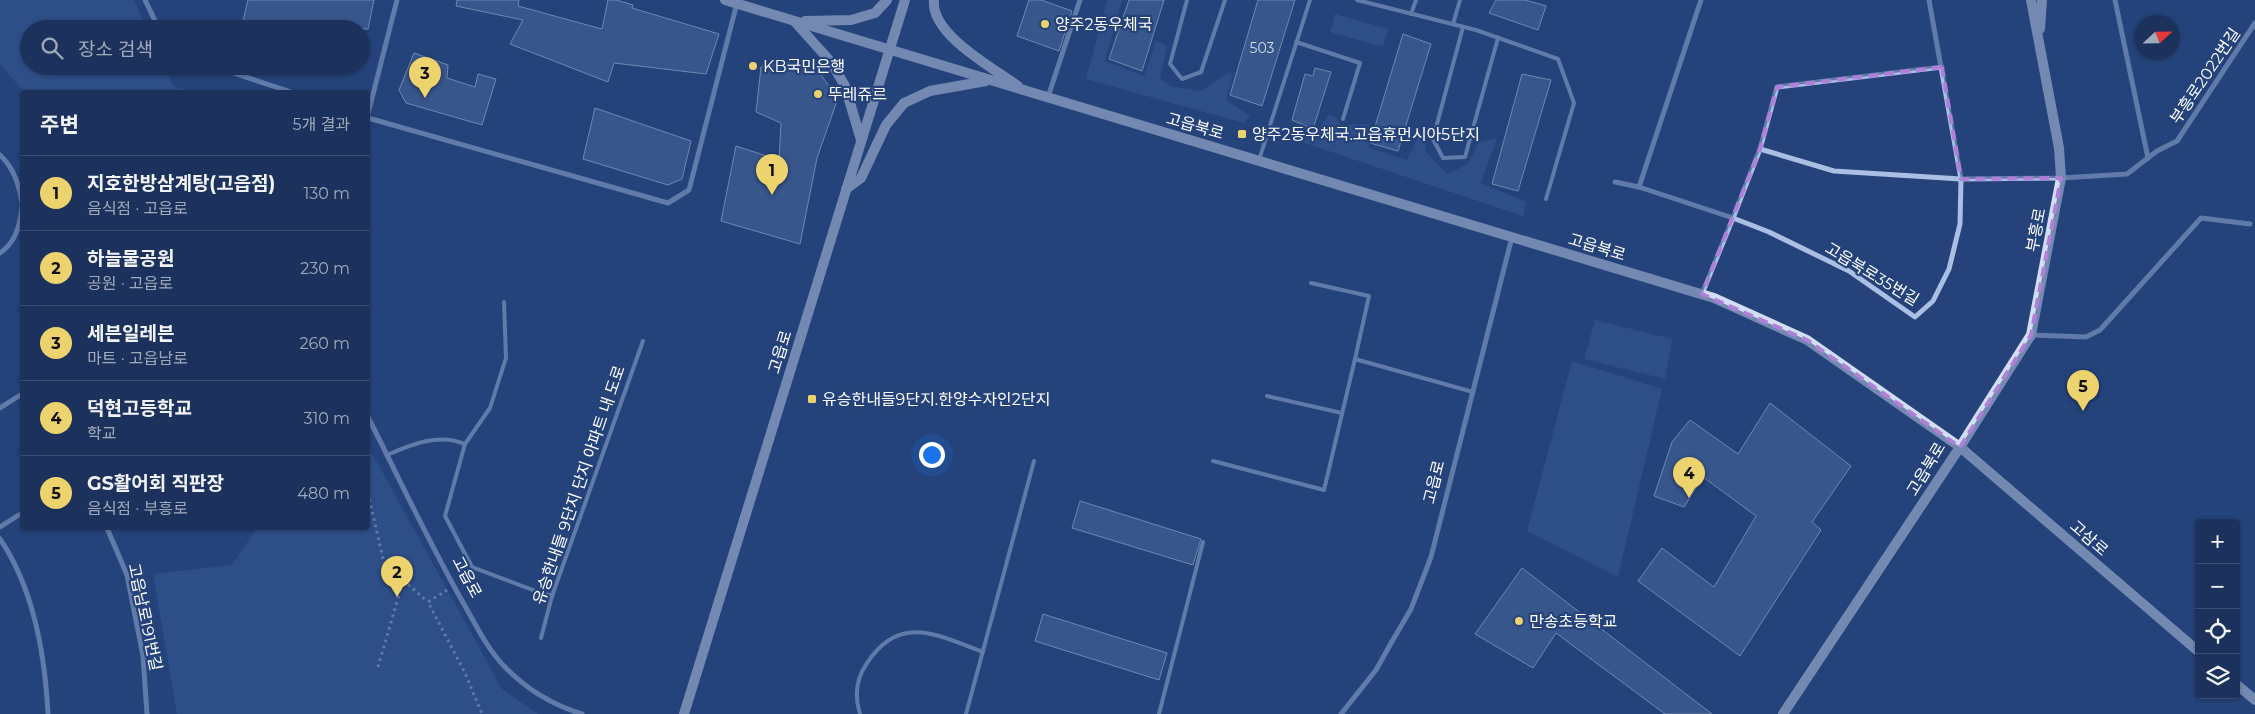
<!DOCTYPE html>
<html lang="ko">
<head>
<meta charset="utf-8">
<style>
	body { margin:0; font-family:Montserrat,"Noto Sans KR",sans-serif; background:#253a62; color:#f1f3f6 }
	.controls { position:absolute; right:15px; bottom:15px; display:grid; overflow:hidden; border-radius:5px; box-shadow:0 1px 4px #0004 }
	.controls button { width:45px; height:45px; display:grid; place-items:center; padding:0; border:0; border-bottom:1px solid #3a4d72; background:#1c325c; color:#f1f3f6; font:25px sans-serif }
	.compass { position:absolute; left:2135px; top:15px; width:45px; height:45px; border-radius:50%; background:#1c325c; box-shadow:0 1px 4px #0004; rotate:68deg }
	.you { position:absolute; left:931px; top:454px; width:18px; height:18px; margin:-12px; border:4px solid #fff; border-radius:50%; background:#1a73e8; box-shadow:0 0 0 8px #1a73e833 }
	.badge { display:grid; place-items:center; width:32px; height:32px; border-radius:50%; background:#edd36e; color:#111; font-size:16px; font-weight:700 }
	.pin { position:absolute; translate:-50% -41px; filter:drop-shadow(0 1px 2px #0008) }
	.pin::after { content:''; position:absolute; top:26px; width:18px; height:15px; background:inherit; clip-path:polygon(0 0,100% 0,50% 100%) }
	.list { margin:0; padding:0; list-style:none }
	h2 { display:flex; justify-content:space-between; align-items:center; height:65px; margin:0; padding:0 20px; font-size:21px }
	h2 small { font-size:16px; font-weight:400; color:#a0aabb }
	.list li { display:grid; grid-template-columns:32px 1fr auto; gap:15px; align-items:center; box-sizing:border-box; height:75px; padding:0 20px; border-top:1px solid #3a4d72 }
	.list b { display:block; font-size:19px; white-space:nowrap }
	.list p { margin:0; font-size:16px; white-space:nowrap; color:#a0aabb }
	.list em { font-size:16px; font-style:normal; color:#a0aabb }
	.icon { flex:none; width:28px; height:28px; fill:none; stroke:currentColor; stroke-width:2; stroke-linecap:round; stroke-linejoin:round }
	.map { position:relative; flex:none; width:2255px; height:714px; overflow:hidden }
	.search { position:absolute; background:#1c325c; box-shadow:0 1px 4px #0004; left:20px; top:20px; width:350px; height:55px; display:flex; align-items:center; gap:12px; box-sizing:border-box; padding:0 18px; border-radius:28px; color:#a0aabb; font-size:19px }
	.panel { position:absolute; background:#1c325c; box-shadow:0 1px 4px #0004; left:20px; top:90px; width:350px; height:440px; border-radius:5px }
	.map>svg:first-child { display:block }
	.green { fill:#395c98 }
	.building { fill:#4e6da3; stroke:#cbdaf3 }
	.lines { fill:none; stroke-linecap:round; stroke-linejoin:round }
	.path { stroke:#a9bfe4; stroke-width:3; stroke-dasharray:2.5 4; stroke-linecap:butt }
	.lane { stroke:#a9bfe4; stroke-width:4 }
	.street { stroke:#a9bfe4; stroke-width:5 }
	.secondary { stroke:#d2def4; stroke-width:10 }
	.marked { fill:none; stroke:#b080d9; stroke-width:4; stroke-dasharray:10 6; stroke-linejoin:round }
	.poi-dot { fill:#edd36e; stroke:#25437a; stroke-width:2 }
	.labels { text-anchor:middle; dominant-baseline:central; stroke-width:4.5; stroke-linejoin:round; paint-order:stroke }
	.number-label { font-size:14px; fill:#d3dae8 }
	.poi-label { font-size:16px; fill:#fff; stroke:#25437a; text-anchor:start }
	.street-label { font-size:16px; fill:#fff; stroke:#25437a }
</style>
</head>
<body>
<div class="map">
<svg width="2255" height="714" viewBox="0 0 2255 714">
	<rect width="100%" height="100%" fill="#25437a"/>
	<g class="green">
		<path d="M 0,0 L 134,0 L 147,29 L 29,29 L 29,66 L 164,66 L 173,86 L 195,92 L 24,92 L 0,64 Z"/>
		<path d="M 1107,0 L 1122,0 L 1105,61 L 1144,76 L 1156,41 L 1167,46 L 1160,78 L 1170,86 L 1201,91 L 1228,73 L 1233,74 L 1226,100 L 1250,116 L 1244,123 L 1086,79 Z"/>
		<path d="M 1335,14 L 1388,29 L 1383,47 L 1330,32 Z"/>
		<path d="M 1329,115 L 1336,117 L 1342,129 L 1351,124 L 1369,124 L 1369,148 L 1407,160 L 1424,124 L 1426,152 L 1447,174 L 1468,164 L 1479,142 L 1497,138 L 1481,183 L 1526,202 L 1523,216 L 1287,137 L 1293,125 L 1315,133 Z"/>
		<path d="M 1595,320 L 1672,339 L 1665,379 L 1584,359 Z"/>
		<path d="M 1572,361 L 1662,389 L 1618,577 L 1527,531 Z"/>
		<path d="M 368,446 L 502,689 L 538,714 L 177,714 L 153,574 L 232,565 L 257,528 L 368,528 Z"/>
	</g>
	<g class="building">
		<path d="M 248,0 L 374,0 L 368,29 L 241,29 Z"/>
		<path d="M 457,0 L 519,0 L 518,6 L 602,29 L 608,0 L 616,0 L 633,5 L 632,8 L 719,34 L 706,74 L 614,63 L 608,82 L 510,44 L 523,20 L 456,6 Z"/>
		<path d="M 1029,0 L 1041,0 L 1072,11 L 1059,51 L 1017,36 Z"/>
		<path d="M 1129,0 L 1164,0 L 1142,71 L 1109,59 Z"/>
		<path d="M 1258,0 L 1295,0 L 1262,106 L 1230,95 Z"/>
		<path d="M 1496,0 L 1525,0 L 1546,6 L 1538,30 L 1489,13 Z"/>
		<path d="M 1403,34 L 1431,44 L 1398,151 L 1370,143 Z"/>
		<path d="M 414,53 L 448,65 L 447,78 L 475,87 L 478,74 L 496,79 L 482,125 L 406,103 L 399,90 Z"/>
		<path d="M 777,58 L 821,75 L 838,98 L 817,158 L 800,244 L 721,221 L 736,146 L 779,160 L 781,123 L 756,112 L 761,67 Z"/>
		<path d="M 1315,68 L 1331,72 L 1313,129 L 1292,120 L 1305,74 L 1313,76 Z"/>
		<path d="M 1522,74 L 1551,80 L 1518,191 L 1492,184 Z"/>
		<path d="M 595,108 L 691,141 L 682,179 L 668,185 L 583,159 Z"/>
		<path d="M 1770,403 L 1851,466 L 1812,522 L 1821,530 L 1740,656 L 1638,581 L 1662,548 L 1714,587 L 1756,516 L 1703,477 L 1684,507 L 1654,496 L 1672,442 L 1690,420 L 1738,454 Z"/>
		<path d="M 1080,501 L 1201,539 L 1193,565 L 1072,528 Z"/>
		<path d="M 1522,568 L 1712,714 L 1665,714 L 1556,633 L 1533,668 L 1475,634 Z"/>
		<path d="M 1043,614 L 1167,653 L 1159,680 L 1035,641 Z"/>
	</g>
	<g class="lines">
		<g class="path">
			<path d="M 368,493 L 384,563 L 428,602"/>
			<path d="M 447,590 L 428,602 L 465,673 L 482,714"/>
			<path d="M 378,667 L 403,581"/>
		</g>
		<g class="lane">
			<path d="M 1187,0 L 1170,64 L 1182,79 L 1201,72 L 1225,0"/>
			<path d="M 1357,0 L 1476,30 L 1558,59 L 1574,103 L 1546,199"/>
			<path d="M 1411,14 L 1416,0"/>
			<path d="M 1453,24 L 1460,0"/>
			<path d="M 1463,27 L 1433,139 L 1443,158 L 1465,157 L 1498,38"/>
			<path d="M 1296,42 L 1360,63 L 1343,119"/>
			<path d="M 1259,160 L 1310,0"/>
			<path d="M 1311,283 L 1369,296 L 1355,359"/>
			<path d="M 1267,396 L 1342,413"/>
			<path d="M 465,444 L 490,408 L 506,358 L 504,302"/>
			<path d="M 387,455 C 412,444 439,433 465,444 L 445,516 L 472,567 L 546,595"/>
			<path d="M 1213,461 L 1324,490 L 1355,359 L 1473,392"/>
			<path d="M 541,638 L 552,596 L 643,341"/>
			<path d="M 860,714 C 854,695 856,679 867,663 C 900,613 937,635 983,652"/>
			<path d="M 966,714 L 1034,461"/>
			<path d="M 1159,714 L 1203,542"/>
		</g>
		<g class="street">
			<path d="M 145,0 L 159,29"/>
			<path d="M 2115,0 L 2148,158"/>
			<path d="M 212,66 L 291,92"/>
			<path d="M 1048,97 L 1080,0"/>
			<path d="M 368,114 L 397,0"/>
			<path d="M 368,118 L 668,203 L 689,190 L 737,3"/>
			<path d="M 1760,149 L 1834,171 L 1961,179 L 2061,178 L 2127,174 L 2157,151 L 2177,141 L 2255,23"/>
			<path d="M 0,155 C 14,168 19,185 22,203"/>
			<path d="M 1615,182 L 1639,187 L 1733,218 L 1760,149 L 1777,87 L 1942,67"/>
			<path d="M 1639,187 L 1701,0"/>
			<path d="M 0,253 C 16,242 20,225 22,207"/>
			<path d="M 1702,294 L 1733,218 L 1769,232 L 1849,271 L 1915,317 L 1933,301 L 1949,269 L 1960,224 L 1961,179 L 1929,0"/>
			<path d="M 2031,335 L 2086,337 L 2100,330 L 2201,218 L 2250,224"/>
			<path d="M 0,408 L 22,394"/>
			<path d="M 368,417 C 400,480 430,545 465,606 C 477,627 488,650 505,667 C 526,689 553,705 582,714"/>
			<path d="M 0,527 L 22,513"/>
			<path d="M 107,528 L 127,575 L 143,656 L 147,714"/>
			<path d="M 0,539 C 34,589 45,655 48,714"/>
			<path d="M 546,595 L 552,596"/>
			<path d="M 1341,714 L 1376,670 L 1390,645 L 1411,609 L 1431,557 L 1512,237"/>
		</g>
		<g class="secondary">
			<path d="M 725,0 L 1714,298 L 1807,340 L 1960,447 L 2199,652"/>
			<path d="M 934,0 C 930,34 993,68 1018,86"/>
			<path d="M 805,21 L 851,20 L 875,13 L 887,0"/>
			<path d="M 795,22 L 831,62 L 845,86 L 861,140"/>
			<path d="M 2040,29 L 2042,0"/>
			<path d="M 846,189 L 861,178 L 886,125 L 904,103 L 930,91 L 986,81"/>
			<path d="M 2236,684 L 2255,700"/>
			<path d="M 684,714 L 905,0"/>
			<path d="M 1783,714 L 1960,447 L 2031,335 L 2061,178 L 2059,148 L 2031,0"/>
		</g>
	</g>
	<path d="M0 0H2255V714H0ZM 1942,67 L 1961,179 L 2061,178 L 2031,335 L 1960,447 L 1807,340 L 1702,294 L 1760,149 L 1777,87 Z" fill="#25437a" fill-opacity=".55" fill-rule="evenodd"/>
	<path class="marked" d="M 1942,67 L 1961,179 L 2061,178 L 2031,335 L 1960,447 L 1807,340 L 1702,294 L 1760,149 L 1777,87 Z"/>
	<g class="poi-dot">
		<circle cx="1045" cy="24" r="5"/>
		<circle cx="753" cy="66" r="5"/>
		<circle cx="818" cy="94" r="5"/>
		<rect x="1237" y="129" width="10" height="10" rx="2.5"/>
		<rect x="807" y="394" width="10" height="10" rx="2.5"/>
		<circle cx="1519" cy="621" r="5"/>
	</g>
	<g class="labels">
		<g class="number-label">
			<text x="1262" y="48">503</text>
		</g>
		<g class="poi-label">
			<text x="1055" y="24">양주2동우체국</text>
			<text x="763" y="66">KB국민은행</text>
			<text x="828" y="94">뚜레쥬르</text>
			<text x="1252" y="134">양주2동우체국.고읍휴먼시아5단지</text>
			<text x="822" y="399">유승한내들9단지.한양수자인2단지</text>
			<text x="1529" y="621">만송초등학교</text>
		</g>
		<g class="street-label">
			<text transform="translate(2205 76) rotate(-56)">부흥로2022번길</text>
			<text transform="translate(1195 126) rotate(16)">고읍북로</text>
			<text transform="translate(2036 230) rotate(-79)">부흥로</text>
			<text transform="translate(1597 247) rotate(17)">고읍북로</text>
			<text transform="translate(1872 274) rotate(31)">고읍북로35번길</text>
			<text transform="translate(780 352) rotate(-73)">고읍로</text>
			<text transform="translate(1926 469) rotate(-59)">고읍북로</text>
			<text transform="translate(1434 482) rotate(-76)">고읍로</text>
			<text transform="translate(579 485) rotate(-71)">유승한내들 9단지 단지 아파트 내 도로</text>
			<text transform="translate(2089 538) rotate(41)">고삼로</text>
			<text transform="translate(467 577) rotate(62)">고읍로</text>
			<text transform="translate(145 617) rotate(78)">고읍남로191번길</text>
		</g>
	</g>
</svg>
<div class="controls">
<button>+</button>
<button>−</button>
<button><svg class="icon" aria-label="locate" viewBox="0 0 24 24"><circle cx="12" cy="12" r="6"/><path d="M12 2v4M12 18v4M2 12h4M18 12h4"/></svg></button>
<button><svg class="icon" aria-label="layers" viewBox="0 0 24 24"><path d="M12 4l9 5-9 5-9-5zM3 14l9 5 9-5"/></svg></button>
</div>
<svg class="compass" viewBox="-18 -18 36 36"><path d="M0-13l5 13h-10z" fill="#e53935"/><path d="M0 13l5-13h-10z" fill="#a0aabb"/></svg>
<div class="you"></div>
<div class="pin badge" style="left:772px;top:195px">1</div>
<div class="pin badge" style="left:397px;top:597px">2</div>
<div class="pin badge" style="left:425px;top:98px">3</div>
<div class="pin badge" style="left:1689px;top:498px">4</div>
<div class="pin badge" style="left:2083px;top:411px">5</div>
<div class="search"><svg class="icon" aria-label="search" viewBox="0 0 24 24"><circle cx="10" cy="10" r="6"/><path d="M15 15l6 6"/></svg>장소 검색</div>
<section class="panel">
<h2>주변<small>5개 결과</small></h2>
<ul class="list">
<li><span class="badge">1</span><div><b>지호한방삼계탕(고읍점)</b><p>음식점 · 고읍로</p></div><em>130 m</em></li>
<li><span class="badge">2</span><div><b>하늘물공원</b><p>공원 · 고읍로</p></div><em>230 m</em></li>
<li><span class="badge">3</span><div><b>세븐일레븐</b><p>마트 · 고읍남로</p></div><em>260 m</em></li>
<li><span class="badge">4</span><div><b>덕현고등학교</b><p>학교</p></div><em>310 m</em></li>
<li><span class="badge">5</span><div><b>GS활어회 직판장</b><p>음식점 · 부흥로</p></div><em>480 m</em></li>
</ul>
</section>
</div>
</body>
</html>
